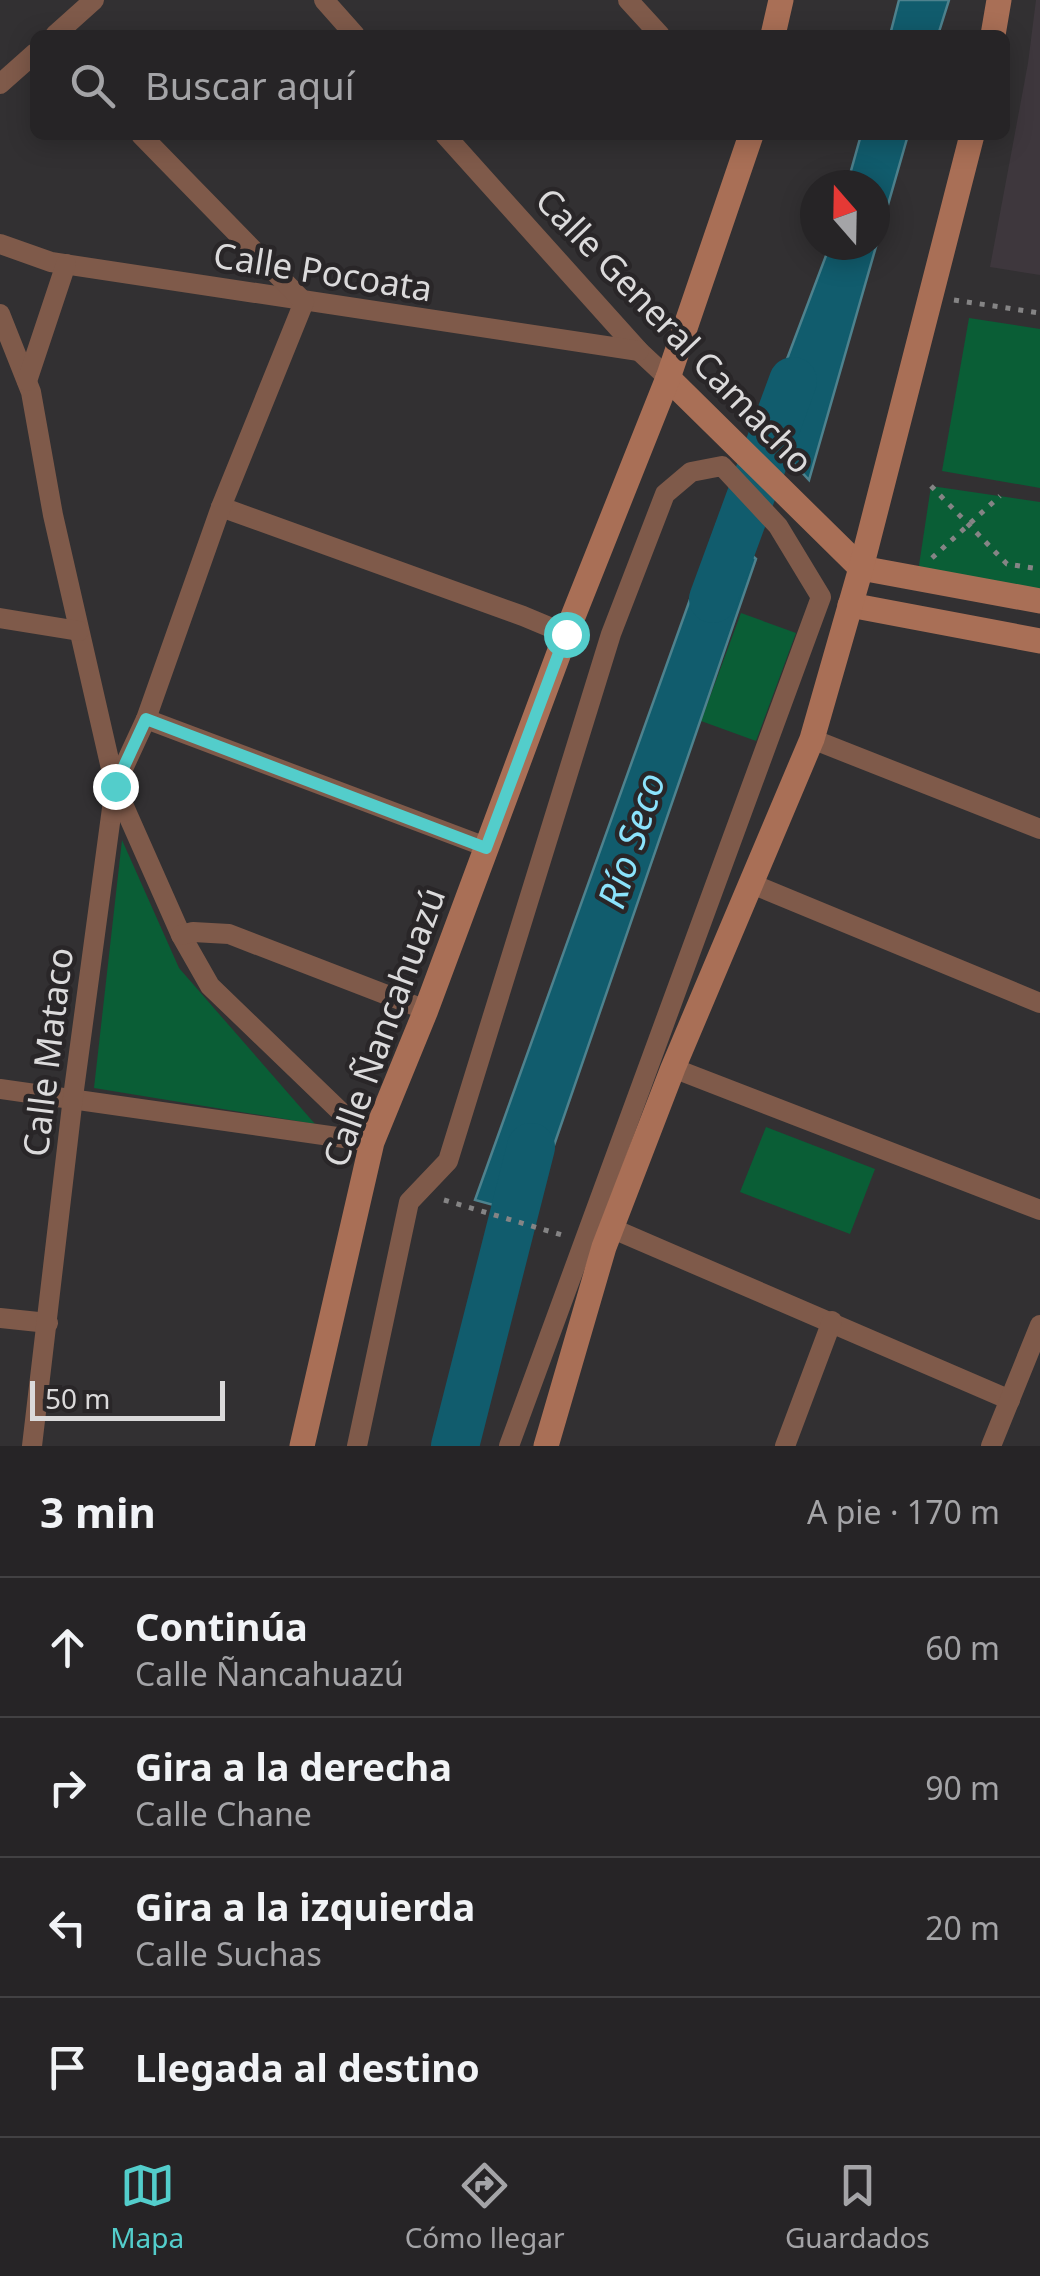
<!DOCTYPE html>
<html lang="es">
<head>
<meta charset="utf-8">
<style>
	body { margin:0; font-family:"Noto Sans",sans-serif; background:#2e2c2e; color:#f1f3f6 }
	.compass { position:absolute; left:800px; top:170px; width:90px; height:90px; border-radius:50%; background:#262426; box-shadow:0 5px 25px #0003; rotate:340deg }
	.scale { position:absolute; left:30px; bottom:25px; width:195px; box-sizing:border-box; padding-left:10px; border:5px solid #dbdadb; border-top:0; font-size:28px; line-height:35px; white-space:nowrap; color:#dbdadb; -webkit-text-stroke:8px #292628; paint-order:stroke }
	.stop { position:absolute; width:30px; height:30px; margin:-22px; border:8px solid #53cdcb; border-radius:50%; background:#fff }
	.stop.end { background:#53cdcb; border-color:#fff; box-shadow:0 2px 10px #0008 }
	.list { margin:0; padding:0; list-style:none }
	h2 { display:flex; justify-content:space-between; align-items:center; height:130px; margin:0; padding:0 40px; font-size:42px }
	h2 small { font-size:32px; font-weight:400; color:#a4a4a7 }
	.list li { display:grid; grid-template-columns:65px 1fr auto; gap:30px; align-items:center; box-sizing:border-box; height:140px; padding:0 40px; border-top:2px solid #424143 }
	.list b { display:block; font-size:38px; white-space:nowrap }
	.list p { margin:0; font-size:32px; white-space:nowrap; color:#a4a4a7 }
	.list em { font-size:32px; font-style:normal; color:#a4a4a7 }
	.icon { flex:none; width:55px; height:55px; fill:none; stroke:currentColor; stroke-width:2; stroke-linecap:round; stroke-linejoin:round }
	.map { position:relative; flex:none; width:1040px; height:1446px; overflow:hidden }
	.search { position:absolute; background:#262426; box-shadow:0 5px 25px #0003; left:30px; right:30px; top:30px; height:110px; display:flex; align-items:center; gap:25px; box-sizing:border-box; padding:0 35px; border-radius:15px; color:#a4a4a7; font-size:38px }
	.sheet { height:690px; background:#262426 }
	nav { display:flex; justify-content:space-around; align-items:center; box-sizing:border-box; height:140px; border-top:2px solid #424143; background:#262426; font-size:28px; color:#a4a4a7 }
	nav a { display:grid; justify-items:center; gap:5px }
	nav .on { color:#53cdcb }
	.map>svg:first-child { display:block }
	.built { fill:#3e373d }
	.green { fill:#0a5e36 }
	.water { fill:#115c6d; stroke:#4e828e; stroke-width:2.5 }
	.lines { fill:none; stroke-linecap:round; stroke-linejoin:round }
	.river { stroke:#115c6d; stroke-width:48 }
	.path { stroke:#858485; stroke-width:5; stroke-dasharray:5 8; stroke-linecap:butt }
	.street { stroke:#7f5a4a; stroke-width:20 }
	.secondary { stroke:#a96f56; stroke-width:25 }
	.route { stroke:#53cdcb; stroke-width:12 }
	.labels { text-anchor:middle; dominant-baseline:central; stroke-width:9; stroke-linejoin:round; paint-order:stroke }
	.street-label { font-size:35px; fill:#dbdadb; stroke:#292628 }
	.water-label { font-size:38px; font-style:italic; fill:#8be3fc; stroke:#292628 }
</style>
</head>
<body>
<div class="map">
<svg width="1040" height="1446" viewBox="0 0 1040 1446">
	<rect width="100%" height="100%" fill="#323032"/>
	<path class="built" d="M 1036,0 L 1040,0 L 1040,275 L 990,267 L 1028,63 Z"/>
	<g class="green">
		<path d="M 969,318 L 1040,329 L 1040,488 L 942,471 Z"/>
		<path d="M 931,486 L 1040,502 L 1040,590 L 918,572 Z"/>
		<path d="M 741,613 L 796,633 L 756,741 L 701,721 Z"/>
		<path d="M 122,840 L 179,968 L 315,1124 L 94,1088 Z"/>
		<path d="M 766,1127 L 875,1169 L 850,1234 L 740,1192 Z"/>
	</g>
	<g class="water">
		<path d="M 899,0 L 949,0 L 938,35 L 890,35 Z"/>
		<path d="M 861,135 L 908,135 L 809,480 L 761,428 L 830,245 L 875,245 L 875,185 L 847,185 Z"/>
		<path d="M 717,524 L 756,559 L 530,1215 L 475,1200 Z"/>
	</g>
	<g class="lines">
		<g class="river">
			<path d="M 713,599 L 793,381"/>
			<path d="M 455,1446 L 531,1147"/>
		</g>
		<g class="path">
			<path d="M 954,300 L 1040,313"/>
			<path d="M 931,486 L 1007,564 L 1040,569"/>
			<path d="M 932,558 L 1000,496"/>
			<path d="M 444,1200 L 562,1235"/>
		</g>
		<g class="street">
			<path d="M 324,0 L 355,35"/>
			<path d="M 628,0 L 660,35"/>
			<path d="M 55,35 L 94,0"/>
			<path d="M 0,84 L 35,53"/>
			<path d="M 445,135 L 639,351 L 668,378"/>
			<path d="M 0,244 L 51,262 L 639,351"/>
			<path d="M 0,314 L 31,392 L 53,515 L 115,786 L 181,935 L 210,986 L 372,1142"/>
			<path d="M 27,381 L 66,264"/>
			<path d="M 221,507 L 523,616 L 566,634"/>
			<path d="M 0,618 L 79,631"/>
			<path d="M 146,719 L 486,847"/>
			<path d="M 812,739 L 1040,829"/>
			<path d="M 752,884 L 1040,1003"/>
			<path d="M 181,935 L 193,932 L 229,934 L 426,1010"/>
			<path d="M 673,1068 L 1040,1210"/>
			<path d="M 0,1089 L 372,1142"/>
			<path d="M 611,1228 L 1010,1400"/>
			<path d="M 0,1318 L 48,1323"/>
			<path d="M 32,1446 L 73,1097 L 115,786 L 146,719 L 221,507 L 304,302 L 141,135"/>
			<path d="M 357,1446 L 409,1202 L 448,1161 L 611,634 L 665,494 L 691,472 L 722,466 L 778,526 L 821,597 L 509,1446"/>
			<path d="M 785,1446 L 832,1321"/>
			<path d="M 991,1446 L 1040,1325"/>
		</g>
		<g class="secondary">
			<path d="M 773,35 L 781,0"/>
			<path d="M 993,35 L 999,0"/>
			<path d="M 668,378 L 861,568"/>
			<path d="M 861,568 L 1040,601"/>
			<path d="M 850,605 L 1040,641"/>
			<path d="M 302,1446 L 372,1142 L 426,1010 L 566,634 L 668,378 L 751,135"/>
			<path d="M 546,1446 L 604,1247 L 673,1068 L 812,739 L 861,568 L 972,135"/>
		</g>
	</g>
	<g class="lines">
		<path class="route" d="M 115,786 L 146,719 L 486,848 L 566,634"/>
	</g>
	<g class="labels">
		<g class="street-label">
			<text transform="translate(323 271) rotate(9)">Calle Pocoata</text>
			<text transform="translate(675 330) rotate(46)">Calle General Camacho</text>
			<text transform="translate(383 1027) rotate(-70)">Calle Ñancahuazú</text>
			<text transform="translate(47 1052) rotate(-83)">Calle Mataco</text>
		</g>
		<g class="water-label">
			<text transform="translate(630 840) rotate(-72)">Río Seco</text>
		</g>
	</g>
</svg>
<svg class="compass" viewBox="-18 -18 36 36"><path d="M0-13l5 13h-10z" fill="#e53935"/><path d="M0 13l5-13h-10z" fill="#a4a4a7"/></svg>
<div class="scale">50 m</div>
<div class="stop" style="left:566px;top:634px"></div>
<div class="stop end" style="left:115px;top:786px"></div>
<div class="search"><svg class="icon" aria-label="search" viewBox="0 0 24 24"><circle cx="10" cy="10" r="6"/><path d="M15 15l6 6"/></svg>Buscar aquí</div>
</div>
<section class="sheet">
<h2>3 min<small>A pie · 170 m</small></h2>
<ul class="list">
<li><svg class="icon" aria-label="ahead" viewBox="0 0 24 24"><path d="M12 20V5M6 11l6-6 6 6"/></svg><div><b>Continúa</b><p>Calle Ñancahuazú</p></div><em>60 m</em></li>
<li><svg class="icon" aria-label="right" viewBox="0 0 24 24"><path d="M7 20v-9h11M14 6l5 5-5 5"/></svg><div><b>Gira a la derecha</b><p>Calle Chane</p></div><em>90 m</em></li>
<li><svg class="icon" aria-label="left" viewBox="0 0 24 24"><path d="M17 20v-9H6M10 6l-5 5 5 5"/></svg><div><b>Gira a la izquierda</b><p>Calle Suchas</p></div><em>20 m</em></li>
<li><svg class="icon" aria-label="arrive" viewBox="0 0 24 24"><path d="M6 21V4h12l-3 4 3 4H6"/></svg><div><b>Llegada al destino</b></div></li>
</ul>
</section>
<nav>
<a class="on"><svg class="icon" aria-label="map" viewBox="0 0 24 24"><path d="M3 6l6-2 6 2 6-2v14l-6 2-6-2-6 2zM9 4v14M15 6v14"/></svg>Mapa</a>
<a><svg class="icon" aria-label="directions" viewBox="0 0 24 24"><path d="M12 3l9 9-9 9-9-9zM9 14v-3h6M13 9l2 2-2 2"/></svg>Cómo llegar</a>
<a><svg class="icon" aria-label="saved" viewBox="0 0 24 24"><path d="M7 4h10v16l-5-4-5 4z"/></svg>Guardados</a>
</nav>
</body>
</html>
